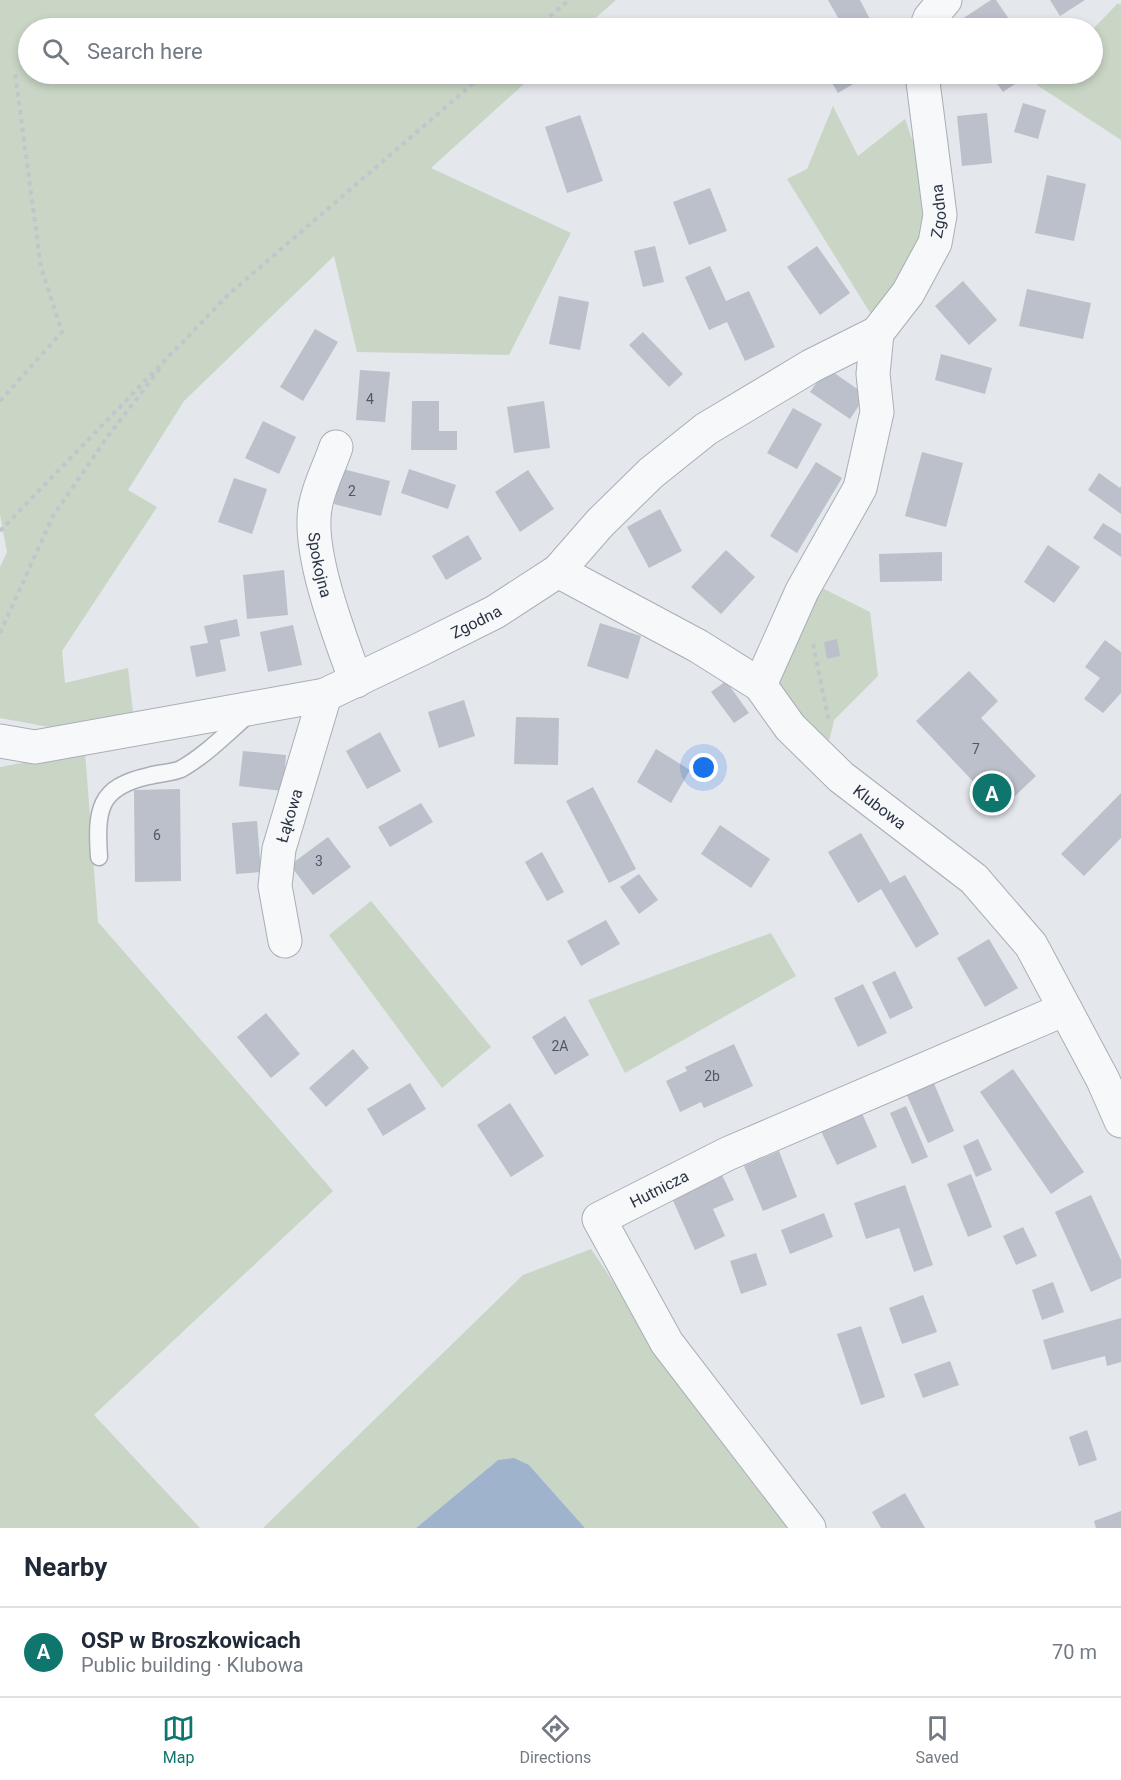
<!DOCTYPE html>
<html lang="en">
<head>
<meta charset="utf-8">
<style>
	body { margin:0; font-family:Roboto,sans-serif; background:#f6f6f7; color:#1f2937 }
	.you { position:absolute; left:704px; top:768px; width:21px; height:21px; margin:-15px; border:4px solid #fff; border-radius:50%; background:#1a73e8; box-shadow:0 0 0 9px #1a73e833 }
	.badge { display:grid; place-items:center; width:39px; height:39px; border-radius:50%; background:#0f766e; color:#fff; font-size:20px; font-weight:700 }
	.pin { position:absolute; translate:-50% -50%; border:3px solid #fff; box-shadow:0 2px 6px #0006 }
	.list { margin:0; padding:0; list-style:none }
	h2 { display:flex; justify-content:space-between; align-items:center; height:78px; margin:0; padding:0 24px; font-size:26px }
	h2 small { font-size:20px; font-weight:400; color:#747a83 }
	.list li { display:grid; grid-template-columns:39px 1fr auto; gap:18px; align-items:center; box-sizing:border-box; height:90px; padding:0 24px; border-top:2px solid #e0e1e3 }
	.list b { display:block; font-size:22px; white-space:nowrap }
	.list p { margin:0; font-size:20px; white-space:nowrap; color:#747a83 }
	.list em { font-size:20px; font-style:normal; color:#747a83 }
	.icon { flex:none; width:33px; height:33px; fill:none; stroke:currentColor; stroke-width:2; stroke-linecap:round; stroke-linejoin:round }
	.map { position:relative; flex:none; width:1121px; height:1528px; overflow:hidden }
	.search { position:absolute; background:#fff; box-shadow:0 3px 9px #0003; left:18px; right:18px; top:18px; height:66px; display:flex; align-items:center; gap:15px; box-sizing:border-box; padding:0 21px; border-radius:33px; color:#747a83; font-size:22px }
	.sheet { height:168px; background:#fff }
	nav { display:flex; justify-content:space-around; align-items:center; box-sizing:border-box; height:84px; border-top:2px solid #e0e1e3; background:#fff; font-size:16px; color:#747a83 }
	nav a { display:grid; justify-items:center; gap:3px }
	nav .on { color:#0f766e }
	.map>svg:first-child { display:block }
	.green { fill:#c9d6c5 }
	.water { fill:#9fb4cc }
	.building { fill:#bbc0ca }
	.lines { fill:none; stroke-linecap:round; stroke-linejoin:round }
	.service-casing { stroke:#a9aeb7; stroke-width:19 }
	.minor-casing { stroke:#a9aeb7; stroke-width:35 }
	.path { stroke:#c2c5cb; stroke-width:4; stroke-dasharray:4.5 4.5; stroke-linecap:butt }
	.service { stroke:#f7f8fa; stroke-width:16 }
	.minor { stroke:#f7f8fa; stroke-width:33 }
	.labels { text-anchor:middle; dominant-baseline:central; stroke-width:6; stroke-linejoin:round; paint-order:stroke }
	.number-label { font-size:14px; fill:#4f5766 }
	.street-label { font-size:16px; fill:#2b3445; stroke:#f4f6f9 }
</style>
</head>
<body>
<div class="map">
<svg width="1121" height="1528" viewBox="0 0 1121 1528">
	<rect width="100%" height="100%" fill="#e4e7ec"/>
	<g class="green">
		<path d="M 0,0 L 616,0 L 584,28 L 28,28 L 28,74 L 535,74 L 431,168 L 571,233 L 509,355 L 357,352 L 334,256 L 184,401 L 128,490 L 157,507 L 62,651 L 65,683 L 128,668 L 133,712 L 49,727 L 0,718 L 0,567 L 7,552 L 0,515 Z"/>
		<path d="M 1118,3 L 1121,5 L 1121,140 L 1037,85 L 1048,74 L 1092,74 L 1093,29 Z"/>
		<path d="M 833,106 L 858,156 L 905,119 L 926,178 L 932,225 L 874,319 L 787,179 L 807,169 Z"/>
		<path d="M 814,584 L 870,612 L 878,676 L 834,720 L 829,742 L 801,723 L 780,690 L 780,659 Z"/>
		<path d="M 85,751 L 98,922 L 333,1191 L 94,1415 L 200,1528 L 0,1528 L 0,767 Z"/>
		<path d="M 371,901 L 491,1047 L 442,1088 L 329,935 Z"/>
		<path d="M 771,933 L 796,976 L 625,1073 L 588,1000 Z"/>
		<path d="M 591,1249 L 683,1385 L 792,1528 L 585,1528 L 529,1465 L 498,1460 L 416,1528 L 263,1528 L 523,1275 Z"/>
	</g>
	<path class="water" d="M 514,1458 L 529,1465 L 585,1528 L 416,1528 L 498,1460 Z"/>
	<g class="building">
		<path d="M 828,0 L 860,0 L 873,25 L 866,28 L 844,28 Z"/>
		<path d="M 991,0 L 996,0 L 1015,28 L 965,28 L 959,21 Z"/>
		<path d="M 1050,0 L 1085,0 L 1060,16 Z"/>
		<path d="M 827,74 L 856,74 L 860,80 L 838,93 Z"/>
		<path d="M 990,74 L 1030,74 L 1003,92 Z"/>
		<path d="M 1023,103 L 1046,110 L 1038,139 L 1014,132 Z"/>
		<path d="M 987,113 L 992,163 L 962,166 L 957,116 Z"/>
		<path d="M 580,115 L 603,181 L 567,193 L 545,127 Z"/>
		<path d="M 1047,175 L 1086,184 L 1074,241 L 1035,233 Z"/>
		<path d="M 710,188 L 727,231 L 689,245 L 673,202 Z"/>
		<path d="M 655,246 L 664,282 L 643,287 L 634,251 Z"/>
		<path d="M 817,246 L 850,293 L 820,315 L 787,267 Z"/>
		<path d="M 710,266 L 726,301 L 749,291 L 775,347 L 745,361 L 727,322 L 709,330 L 685,277 Z"/>
		<path d="M 963,281 L 997,320 L 969,345 L 935,306 Z"/>
		<path d="M 1027,289 L 1091,303 L 1083,339 L 1019,326 Z"/>
		<path d="M 559,296 L 589,302 L 580,350 L 549,344 Z"/>
		<path d="M 315,329 L 338,342 L 303,401 L 280,387 Z"/>
		<path d="M 643,332 L 683,374 L 669,387 L 629,345 Z"/>
		<path d="M 941,354 L 992,368 L 985,394 L 935,380 Z"/>
		<path d="M 827,368 L 866,395 L 850,419 L 810,392 Z"/>
		<path d="M 360,370 L 390,372 L 385,422 L 356,420 Z"/>
		<path d="M 412,401 L 439,401 L 439,431 L 457,431 L 457,450 L 411,450 Z"/>
		<path d="M 544,401 L 550,448 L 514,453 L 507,407 Z"/>
		<path d="M 793,408 L 822,424 L 797,469 L 767,453 Z"/>
		<path d="M 263,421 L 296,437 L 279,474 L 245,458 Z"/>
		<path d="M 922,452 L 963,463 L 946,527 L 905,516 Z"/>
		<path d="M 816,462 L 842,478 L 797,553 L 770,536 Z"/>
		<path d="M 343,469 L 390,481 L 381,516 L 334,504 Z"/>
		<path d="M 409,469 L 456,485 L 448,509 L 401,493 Z"/>
		<path d="M 528,470 L 554,509 L 520,532 L 495,492 Z"/>
		<path d="M 1099,473 L 1120,488 L 1121,486 L 1121,514 L 1088,490 Z"/>
		<path d="M 234,478 L 267,489 L 252,534 L 218,522 Z"/>
		<path d="M 660,509 L 682,551 L 649,568 L 627,527 Z"/>
		<path d="M 1103,523 L 1121,534 L 1121,557 L 1093,538 Z"/>
		<path d="M 468,535 L 482,559 L 446,580 L 432,556 Z"/>
		<path d="M 1048,545 L 1080,567 L 1054,603 L 1024,582 Z"/>
		<path d="M 726,550 L 755,577 L 721,614 L 691,587 Z"/>
		<path d="M 942,552 L 942,581 L 880,582 L 879,554 Z"/>
		<path d="M 284,570 L 288,615 L 247,619 L 243,575 Z"/>
		<path d="M 237,619 L 240,636 L 220,640 L 226,671 L 196,677 L 190,646 L 208,643 L 204,626 Z"/>
		<path d="M 600,623 L 641,636 L 628,679 L 587,666 Z"/>
		<path d="M 293,625 L 302,665 L 268,672 L 260,632 Z"/>
		<path d="M 837,639 L 840,656 L 827,659 L 824,642 Z"/>
		<path d="M 1105,640 L 1121,652 L 1121,693 L 1103,713 L 1084,699 L 1100,678 L 1085,667 Z"/>
		<path d="M 969,671 L 998,701 L 981,718 L 1036,776 L 1000,810 L 916,721 Z"/>
		<path d="M 726,681 L 749,713 L 734,723 L 711,692 Z"/>
		<path d="M 464,700 L 475,736 L 439,748 L 428,712 Z"/>
		<path d="M 516,717 L 559,718 L 558,765 L 514,764 Z"/>
		<path d="M 380,732 L 401,771 L 367,789 L 346,751 Z"/>
		<path d="M 656,749 L 690,770 L 671,803 L 637,782 Z"/>
		<path d="M 243,751 L 286,755 L 283,791 L 239,786 Z"/>
		<path d="M 593,787 L 636,869 L 609,883 L 566,801 Z"/>
		<path d="M 180,789 L 181,881 L 135,882 L 134,790 Z"/>
		<path d="M 1121,793 L 1121,838 L 1084,876 L 1061,854 Z"/>
		<path d="M 421,803 L 433,822 L 390,847 L 378,827 Z"/>
		<path d="M 257,821 L 261,872 L 236,874 L 232,823 Z"/>
		<path d="M 720,825 L 770,859 L 751,888 L 701,854 Z"/>
		<path d="M 861,833 L 890,883 L 905,875 L 939,934 L 916,948 L 881,889 L 858,903 L 828,852 Z"/>
		<path d="M 328,837 L 351,867 L 313,895 L 290,865 Z"/>
		<path d="M 542,852 L 564,892 L 547,901 L 525,862 Z"/>
		<path d="M 639,874 L 658,900 L 639,914 L 620,887 Z"/>
		<path d="M 606,920 L 620,944 L 581,966 L 567,941 Z"/>
		<path d="M 989,939 L 1018,988 L 985,1007 L 957,958 Z"/>
		<path d="M 895,971 L 913,1008 L 890,1019 L 872,982 Z"/>
		<path d="M 863,984 L 887,1033 L 858,1047 L 834,998 Z"/>
		<path d="M 266,1013 L 300,1054 L 271,1078 L 237,1037 Z"/>
		<path d="M 565,1016 L 589,1055 L 555,1075 L 532,1037 Z"/>
		<path d="M 734,1044 L 753,1086 L 704,1108 L 701,1102 L 680,1112 L 666,1081 L 687,1071 L 685,1067 Z"/>
		<path d="M 353,1049 L 369,1068 L 326,1107 L 309,1088 Z"/>
		<path d="M 1013,1069 L 1084,1172 L 1051,1194 L 980,1092 Z"/>
		<path d="M 933,1081 L 954,1131 L 928,1143 L 906,1093 Z"/>
		<path d="M 410,1083 L 426,1109 L 383,1136 L 367,1109 Z"/>
		<path d="M 510,1103 L 544,1156 L 511,1177 L 477,1125 Z"/>
		<path d="M 906,1106 L 928,1157 L 912,1164 L 890,1113 Z"/>
		<path d="M 861,1111 L 877,1147 L 837,1165 L 820,1129 Z"/>
		<path d="M 978,1139 L 992,1170 L 976,1177 L 963,1146 Z"/>
		<path d="M 779,1151 L 797,1197 L 763,1211 L 744,1166 Z"/>
		<path d="M 721,1173 L 734,1200 L 713,1209 L 725,1236 L 695,1250 L 671,1196 Z"/>
		<path d="M 971,1174 L 992,1227 L 968,1237 L 947,1184 Z"/>
		<path d="M 905,1185 L 933,1265 L 914,1272 L 899,1228 L 866,1239 L 854,1203 Z"/>
		<path d="M 1091,1195 L 1121,1260 L 1121,1278 L 1091,1292 L 1055,1212 Z"/>
		<path d="M 824,1213 L 833,1237 L 790,1254 L 781,1230 Z"/>
		<path d="M 1023,1227 L 1037,1256 L 1016,1265 L 1003,1236 Z"/>
		<path d="M 756,1253 L 767,1285 L 741,1294 L 730,1261 Z"/>
		<path d="M 1053,1282 L 1064,1312 L 1042,1320 L 1032,1290 Z"/>
		<path d="M 923,1295 L 937,1332 L 902,1344 L 889,1308 Z"/>
		<path d="M 1121,1318 L 1121,1362 L 1107,1366 L 1105,1356 L 1052,1370 L 1043,1340 Z"/>
		<path d="M 861,1326 L 885,1397 L 861,1405 L 837,1334 Z"/>
		<path d="M 950,1361 L 959,1385 L 923,1398 L 914,1374 Z"/>
		<path d="M 1087,1430 L 1097,1460 L 1079,1466 L 1069,1437 Z"/>
		<path d="M 905,1493 L 925,1528 L 881,1528 L 872,1512 Z"/>
		<path d="M 1121,1511 L 1121,1528 L 1096,1528 L 1094,1521 Z"/>
	</g>
	<g class="lines">
		<g class="service-casing">
			<path id="service" d="M 99,857 C 96,810 98,787 149,776 C 159,773 172,773 181,769 C 206,755 228,732 249,714"/>
		</g>
		<g class="minor-casing">
			<g id="minor">
				<path d="M 926,28 L 930,18 L 945,0"/>
				<path id="s1" d="M 336,447 C 330,465 320,484 316,503 C 305,548 340,637 356,681"/>
				<path id="s2" d="M 558,571 L 698,646 L 760,685 L 790,727 L 841,777 L 974,879 L 1031,945 L 1103,1080 L 1121,1121"/>
				<path d="M 760,685 L 802,591 L 860,488 L 877,412 L 873,374 L 877,333"/>
				<path id="s3" d="M 0,741 L 35,747 L 325,695 L 421,649 L 495,612 L 558,571 L 600,523 L 651,473 L 706,429 L 811,366 L 877,333 L 908,293 L 935,243 L 940,215 L 922,74"/>
				<path id="s4" d="M 285,941 L 275,886 L 279,849 L 325,695"/>
				<path id="s5" d="M 809,1528 L 667,1343 L 599,1219 L 727,1154 L 1065,1009"/>
			</g>
		</g>
		<g class="path">
			<path d="M 536,28 L 569,0"/>
			<path d="M 0,401 L 62,332 L 41,267 L 15,73"/>
			<path d="M 0,531 L 229,294 L 484,74"/>
			<path d="M 0,633 L 53,516 L 108,436 L 162,366"/>
			<path d="M 813,644 L 829,722"/>
		</g>
		<use href="#service" class="service"/>
		<use href="#minor" class="minor"/>
	</g>
	<g class="labels">
		<g class="number-label">
			<text x="370" y="399">4</text>
			<text x="352" y="491">2</text>
			<text x="976" y="749">7</text>
			<text x="157" y="835">6</text>
			<text x="319" y="861">3</text>
			<text x="560" y="1046">2A</text>
			<text x="712" y="1076">2b</text>
		</g>
		<g class="street-label">
			<text stroke="none"><textPath href="#s3" startOffset="1136">Zgodna</textPath></text>
			<text stroke="none"><textPath href="#s1" startOffset="122">Spokojna</textPath></text>
			<text stroke="none"><textPath href="#s3" startOffset="498">Zgodna</textPath></text>
			<text stroke="none"><textPath href="#s2" startOffset="404">Klubowa</textPath></text>
			<text stroke="none"><textPath href="#s4" startOffset="128">Łąkowa</textPath></text>
			<text stroke="none"><textPath href="#s5" startOffset="442">Hutnicza</textPath></text>
		</g>
	</g>
</svg>
<div class="you"></div>
<div class="pin badge" style="left:992px;top:793px">A</div>
<div class="search"><svg class="icon" aria-label="search" viewBox="0 0 24 24"><circle cx="10" cy="10" r="6"/><path d="M15 15l6 6"/></svg>Search here</div>
</div>
<section class="sheet">
<h2>Nearby<small></small></h2>
<ul class="list">
<li><span class="badge">A</span><div><b>OSP w Broszkowicach</b><p>Public building · Klubowa</p></div><em>70 m</em></li>
</ul>
</section>
<nav>
<a class="on"><svg class="icon" aria-label="map" viewBox="0 0 24 24"><path d="M3 6l6-2 6 2 6-2v14l-6 2-6-2-6 2zM9 4v14M15 6v14"/></svg>Map</a>
<a><svg class="icon" aria-label="directions" viewBox="0 0 24 24"><path d="M12 3l9 9-9 9-9-9zM9 14v-3h6M13 9l2 2-2 2"/></svg>Directions</a>
<a><svg class="icon" aria-label="saved" viewBox="0 0 24 24"><path d="M7 4h10v16l-5-4-5 4z"/></svg>Saved</a>
</nav>
</body>
</html>
